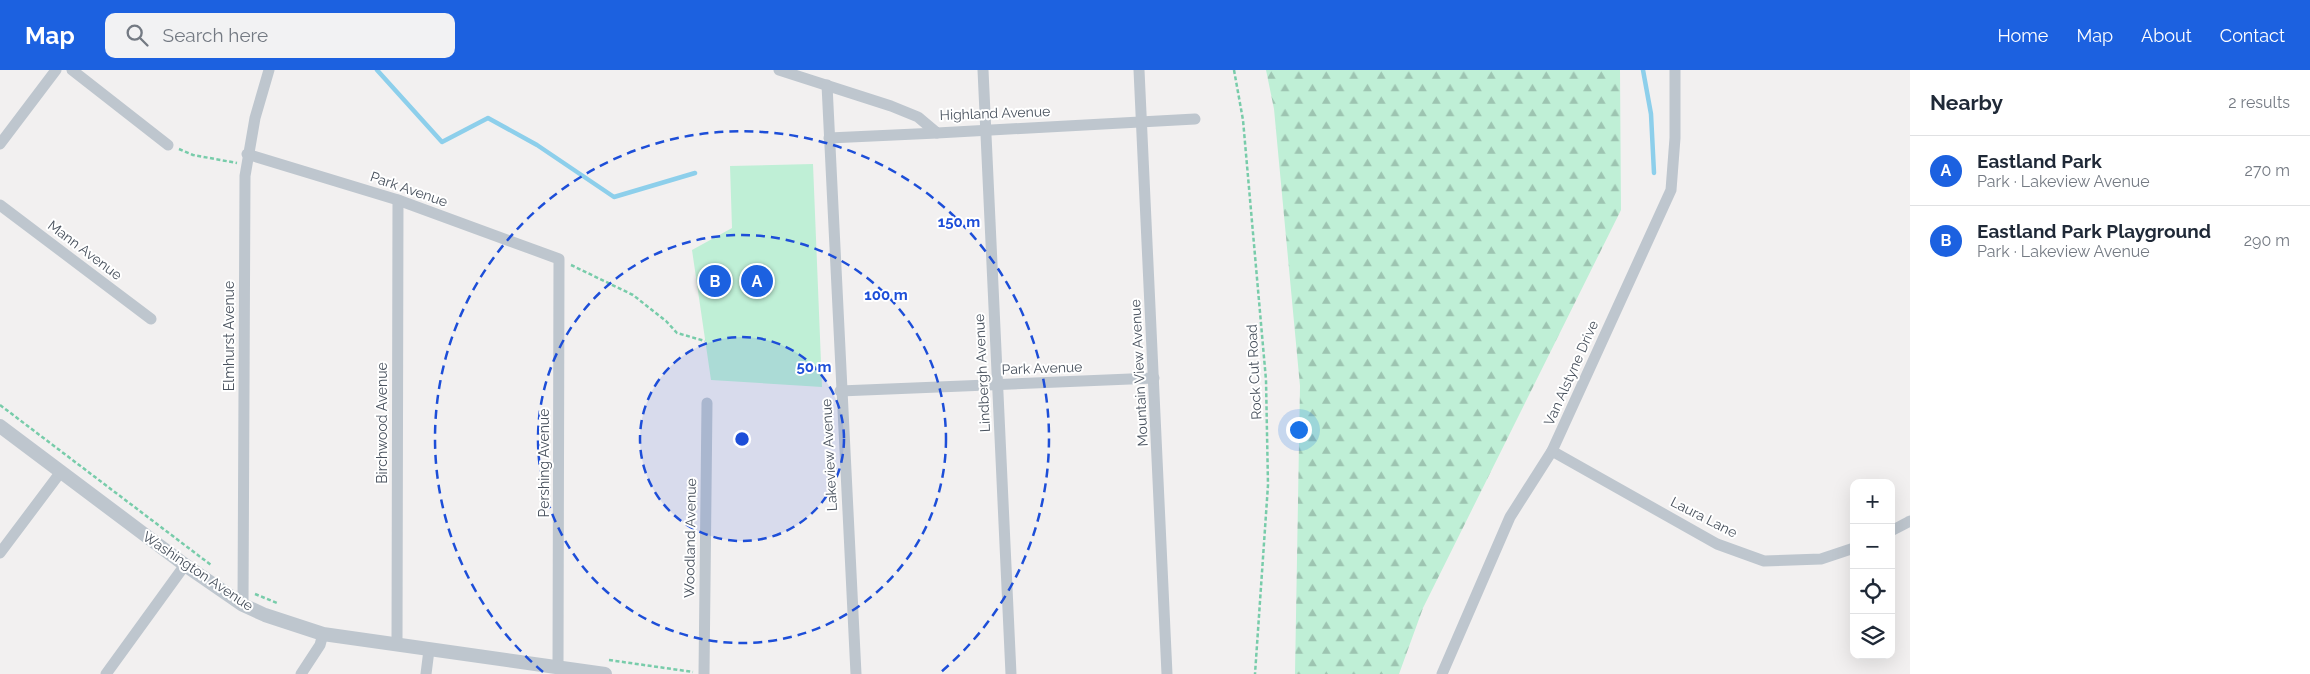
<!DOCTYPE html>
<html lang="en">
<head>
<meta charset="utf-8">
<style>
	body { margin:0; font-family:Raleway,sans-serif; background:#f2f2f3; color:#1f2937 }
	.controls { position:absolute; right:15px; bottom:15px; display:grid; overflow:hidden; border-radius:10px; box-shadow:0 5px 20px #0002 }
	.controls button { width:45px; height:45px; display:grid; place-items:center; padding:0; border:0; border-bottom:1px solid #e0e1e3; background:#fff; color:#1f2937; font:25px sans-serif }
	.you { position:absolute; left:1298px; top:359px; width:18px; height:18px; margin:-12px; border:4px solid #fff; border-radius:50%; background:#1a73e8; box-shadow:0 0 0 8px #1a73e833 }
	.badge { display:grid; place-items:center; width:32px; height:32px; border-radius:50%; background:#1c61e0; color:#fff; font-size:16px; font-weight:700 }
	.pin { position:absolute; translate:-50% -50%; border:2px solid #fff; box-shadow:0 1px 5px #0006 }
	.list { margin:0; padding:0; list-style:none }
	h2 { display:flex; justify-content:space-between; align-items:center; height:65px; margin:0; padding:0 20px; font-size:21px }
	h2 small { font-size:16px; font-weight:400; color:#747a83 }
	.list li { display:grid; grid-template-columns:32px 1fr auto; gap:15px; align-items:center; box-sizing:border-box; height:70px; padding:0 20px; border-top:1px solid #e0e1e3 }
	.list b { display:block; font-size:19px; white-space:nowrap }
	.list p { margin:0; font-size:16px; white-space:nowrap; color:#747a83 }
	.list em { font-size:16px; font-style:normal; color:#747a83 }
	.icon { flex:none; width:28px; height:28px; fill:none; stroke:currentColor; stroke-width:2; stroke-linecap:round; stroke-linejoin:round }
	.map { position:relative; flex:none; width:1910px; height:604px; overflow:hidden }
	header { display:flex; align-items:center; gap:30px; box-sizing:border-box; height:70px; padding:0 25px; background:#1c61e0; color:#fff }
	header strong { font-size:24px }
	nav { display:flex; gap:28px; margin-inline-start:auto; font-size:18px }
	.search { width:350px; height:45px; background:#f2f2f3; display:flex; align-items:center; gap:12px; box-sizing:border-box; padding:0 18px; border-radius:10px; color:#747a83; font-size:19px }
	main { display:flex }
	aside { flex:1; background:#fff }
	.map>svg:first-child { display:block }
	.forest { fill:url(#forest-firs) }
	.park { fill:#bfefd6 }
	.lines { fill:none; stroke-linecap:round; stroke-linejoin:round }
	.stream { stroke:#8dcfeb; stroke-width:4.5 }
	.path { stroke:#78ccaa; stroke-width:2.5; stroke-dasharray:4 2.5; stroke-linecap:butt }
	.minor { stroke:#bec6ce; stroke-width:11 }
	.tertiary { stroke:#bec6ce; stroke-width:14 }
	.ring { fill:none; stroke:#1d4ed8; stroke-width:2.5; stroke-dasharray:9 6 }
	.labels { text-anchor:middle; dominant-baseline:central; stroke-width:4; stroke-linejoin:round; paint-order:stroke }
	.street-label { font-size:14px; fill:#48515d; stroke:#fff }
	.centre { fill:#1d4ed8; stroke:#fff; stroke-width:2.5 }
	.ring-label { font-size:15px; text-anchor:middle; font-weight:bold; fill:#1d4ed8; stroke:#fff; stroke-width:4; stroke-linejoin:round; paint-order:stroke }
</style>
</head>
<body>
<header>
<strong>Map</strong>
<div class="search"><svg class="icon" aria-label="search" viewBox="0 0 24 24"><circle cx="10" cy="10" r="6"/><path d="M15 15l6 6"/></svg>Search here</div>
<nav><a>Home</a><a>Map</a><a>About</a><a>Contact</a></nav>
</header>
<main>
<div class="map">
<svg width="1910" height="604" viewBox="0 0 1910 604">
	<defs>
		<pattern id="forest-firs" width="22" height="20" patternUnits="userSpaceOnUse" patternTransform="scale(1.25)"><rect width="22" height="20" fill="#bfefd6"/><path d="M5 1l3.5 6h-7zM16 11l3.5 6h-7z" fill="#9dc4b1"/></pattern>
	</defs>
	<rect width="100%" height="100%" fill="#f2f0f0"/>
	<path class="forest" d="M 1266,0 L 1620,0 L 1621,140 L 1423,538 L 1399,604 L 1295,604 L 1300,316 L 1274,39 Z"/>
	<path class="park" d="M 813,94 L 822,317 L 711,310 L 692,180 L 732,158 L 730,96 Z"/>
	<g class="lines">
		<g class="stream">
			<path d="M 377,0 L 442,72 L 488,48 L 537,75 L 614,127 L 695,103"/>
			<path d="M 1643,0 L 1651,44 L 1654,103"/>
		</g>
		<g class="path">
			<path d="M 1234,0 L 1243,50 L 1266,310 L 1268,415 L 1255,604"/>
			<path d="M 179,79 L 193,85 L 237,93"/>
			<path d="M 571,195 L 633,225 L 666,251 L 677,263 L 705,271"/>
			<path d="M 0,335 L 211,495"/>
			<path d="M 255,524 L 277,533"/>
			<path d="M 609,590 L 693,602"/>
		</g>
		<g class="minor">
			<path d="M 72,0 L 168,75"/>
			<path d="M 779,0 L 891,36 L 918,47 L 937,63 L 1195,49"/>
			<path d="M 983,0 L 1011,604"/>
			<path d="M 1139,0 L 1167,604"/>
			<path d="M 827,15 L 856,604"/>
			<path d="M 829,68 L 937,63"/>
			<path d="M 0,74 L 56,0"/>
			<path d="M 247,84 L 398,130 L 559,189 L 558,597"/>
			<path d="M 0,135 L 151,249"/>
			<path d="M 840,321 L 1154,308"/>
			<path d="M 1552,381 L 1717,474 L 1764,491 L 1821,489 L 1854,478"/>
			<path d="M 1891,461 L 1910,451"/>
			<path d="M 0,483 L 60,403"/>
			<path d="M 243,535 L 245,106 L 255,48 L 269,0"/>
			<path d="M 397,575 L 398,130"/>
			<path d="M 106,604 L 185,495"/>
			<path d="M 301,604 L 320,575 L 323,564"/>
			<path d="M 426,604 L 429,580"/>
			<path d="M 704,604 L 707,333"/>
			<path d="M 1442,604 L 1510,447 L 1552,381 L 1671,120 L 1675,68 L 1675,0"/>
		</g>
		<path class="tertiary" d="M 0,356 L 185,495 L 243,535 L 265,545 L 323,564 L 605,604"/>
	</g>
	<circle cx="742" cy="369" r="102" fill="#1d4ed8" fill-opacity=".12"/>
	<g class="ring">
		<circle cx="742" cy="369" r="102"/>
		<circle cx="742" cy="369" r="204"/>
		<path d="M543 602A307 307 0 1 1 941 602"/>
	</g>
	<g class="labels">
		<g class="street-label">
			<text transform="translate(995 43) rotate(-2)">Highland Avenue</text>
			<text transform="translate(409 119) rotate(19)">Park Avenue</text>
			<text transform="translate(85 180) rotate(37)">Mann Avenue</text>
			<text transform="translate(229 266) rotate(-90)">Elmhurst Avenue</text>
			<text transform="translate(1042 298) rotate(-2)">Park Avenue</text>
			<text transform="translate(1254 302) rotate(-93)">Rock Cut Road</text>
			<text transform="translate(982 303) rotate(-93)">Lindbergh Avenue</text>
			<text transform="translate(1139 303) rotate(-93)">Mountain View Avenue</text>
			<text transform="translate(1571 303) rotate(-66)">Van Alstyne Drive</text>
			<text transform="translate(382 353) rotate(-90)">Birchwood Avenue</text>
			<text transform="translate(829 385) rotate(-93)">Lakeview Avenue</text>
			<text transform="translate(544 393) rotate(-90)">Pershing Avenue</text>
			<text transform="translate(1704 447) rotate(27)">Laura Lane</text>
			<text transform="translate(690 468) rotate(-89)">Woodland Avenue</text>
			<text transform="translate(198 501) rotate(34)">Washington Avenue</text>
		</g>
	</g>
	<circle cx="742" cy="369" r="8" class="centre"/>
	<g class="ring-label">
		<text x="959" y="157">150 m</text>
		<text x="886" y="230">100 m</text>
		<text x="814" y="302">50 m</text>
	</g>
</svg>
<div class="controls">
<button>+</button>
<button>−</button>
<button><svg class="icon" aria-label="locate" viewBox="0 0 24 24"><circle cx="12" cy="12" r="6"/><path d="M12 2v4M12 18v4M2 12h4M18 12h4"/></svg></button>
<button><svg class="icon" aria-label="layers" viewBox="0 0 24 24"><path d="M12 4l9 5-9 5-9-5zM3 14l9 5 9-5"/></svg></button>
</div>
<div class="you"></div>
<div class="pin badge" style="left:757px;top:211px">A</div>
<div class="pin badge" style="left:715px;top:211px">B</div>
</div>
<aside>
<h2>Nearby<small>2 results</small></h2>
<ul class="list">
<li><span class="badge">A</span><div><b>Eastland Park</b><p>Park · Lakeview Avenue</p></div><em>270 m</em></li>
<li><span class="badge">B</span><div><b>Eastland Park Playground</b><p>Park · Lakeview Avenue</p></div><em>290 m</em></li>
</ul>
</aside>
</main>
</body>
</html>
